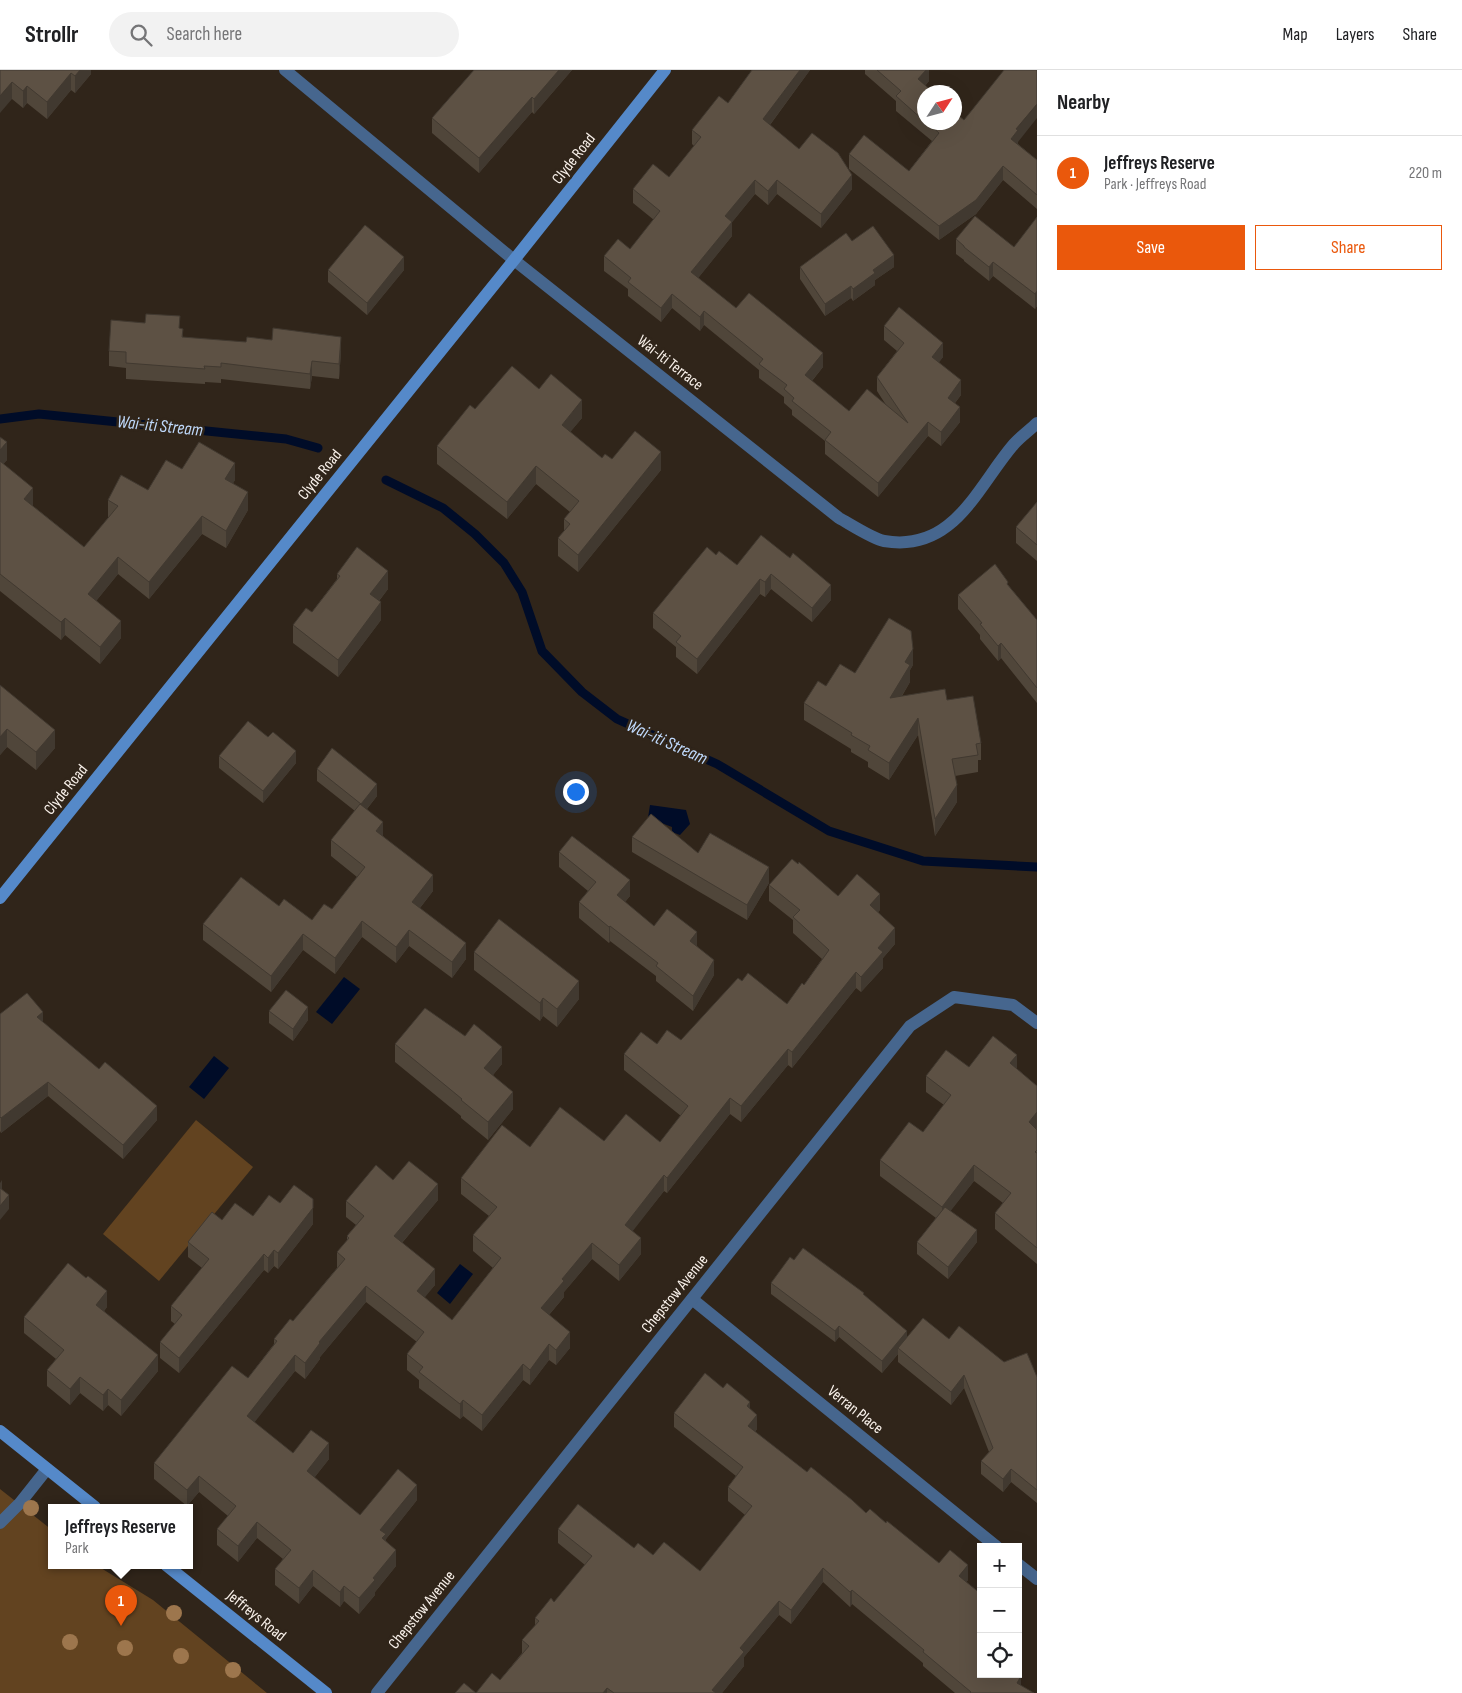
<!DOCTYPE html>
<html lang="en">
<head>
<meta charset="utf-8">
<style>
	body { margin:0; font-family:"Sofia Sans Condensed",sans-serif; background:#f2f2f2; color:#202124 }
	.controls { position:absolute; right:15px; bottom:15px; display:grid; overflow:hidden; border-radius:0px; box-shadow:0 5px 20px #0002 }
	.controls button { width:45px; height:45px; display:grid; place-items:center; padding:0; border:0; border-bottom:1px solid #e0e0e0; background:#fff; color:#202124; font:25px sans-serif }
	.compass { position:absolute; left:917px; top:15px; width:45px; height:45px; border-radius:50%; background:#fff; box-shadow:0 5px 20px #0002; rotate:54deg }
	.you { position:absolute; left:575px; top:721px; width:18px; height:18px; margin:-12px; border:4px solid #fff; border-radius:50%; background:#1a73e8; box-shadow:0 0 0 8px #1a73e833 }
	.badge { display:grid; place-items:center; width:32px; height:32px; border-radius:50%; background:#ea580c; color:#fff; font-size:16px; font-weight:700 }
	.pin { position:absolute; translate:-50% -41px; filter:drop-shadow(0 1px 2px #0008) }
	.pin::after { content:''; position:absolute; top:26px; width:18px; height:15px; background:inherit; clip-path:polygon(0 0,100% 0,50% 100%) }
	.popup { position:absolute; left:48px; top:1434px; width:145px; height:65px; box-sizing:border-box; display:grid; place-content:center; border-radius:0px; background:#fff; filter:drop-shadow(0 1px 4px #0005); font-size:16px; white-space:nowrap; color:#757577 }
	.popup b { font-size:19px; color:#202124 }
	.popup::after { content:''; position:absolute; left:50%; top:100%; margin-left:-10px; border:10px solid transparent; border-top-color:#fff }
	.list { margin:0; padding:0; list-style:none }
	h2 { display:flex; justify-content:space-between; align-items:center; height:65px; margin:0; padding:0 20px; font-size:21px }
	h2 small { font-size:16px; font-weight:400; color:#757577 }
	.list li { display:grid; grid-template-columns:32px 1fr auto; gap:15px; align-items:center; box-sizing:border-box; height:75px; padding:0 20px; border-top:1px solid #e0e0e0 }
	.list b { display:block; font-size:19px; white-space:nowrap }
	.list p { margin:0; font-size:16px; white-space:nowrap; color:#757577 }
	.list em { font-size:16px; font-style:normal; color:#757577 }
	.actions { display:flex; gap:10px; padding:15px 20px }
	.actions a { flex:1; padding:11px 0; border:1px solid #ea580c; border-radius:0px; text-align:center; font-size:18px; color:#ea580c }
	.actions .main { background:#ea580c; color:#fff }
	.icon { flex:none; width:28px; height:28px; fill:none; stroke:currentColor; stroke-width:2; stroke-linecap:round; stroke-linejoin:round }
	.map { position:relative; flex:none; width:1037px; height:1623px; overflow:hidden }
	header { display:flex; align-items:center; gap:30px; box-sizing:border-box; height:70px; padding:0 25px; background:#fff; border-bottom:1px solid #e0e0e0 }
	header strong { font-size:24px }
	nav { display:flex; gap:28px; margin-inline-start:auto; font-size:18px }
	.search { width:350px; height:45px; background:#f2f2f2; display:flex; align-items:center; gap:12px; box-sizing:border-box; padding:0 18px; border-radius:28px; color:#757577; font-size:19px }
	main { display:flex }
	aside { flex:1; background:#fff }
	.map>svg:first-child { display:block }
	.green { fill:#624320 }
	.water { fill:#000c28 }
	.lines { fill:none; stroke-linecap:round; stroke-linejoin:round }
	.stream { stroke:#000c28; stroke-width:9 }
	.lane { stroke:#46668e; stroke-width:12 }
	.street { stroke:#46668e; stroke-width:12 }
	.secondary { stroke:#5589c9; stroke-width:12 }
	.tree { fill:#9d764d }
	.wall { fill:#50463a }
	.shaded-wall { fill:#413930 }
	.building { fill:#5d5144; stroke:#413930 }
	.labels { text-anchor:middle; dominant-baseline:central; stroke-width:5; stroke-linejoin:round; paint-order:stroke }
	.street-label { font-size:16px; fill:#f9f1ea; stroke:#30251a }
	.water-label { font-size:18px; font-style:italic; fill:#bfd9fb; stroke:#30251a }
</style>
</head>
<body>
<header>
<strong>Strollr</strong>
<div class="search"><svg class="icon" aria-label="search" viewBox="0 0 24 24"><circle cx="10" cy="10" r="6"/><path d="M15 15l6 6"/></svg>Search here</div>
<nav><a>Map</a><a>Layers</a><a>Share</a></nav>
</header>
<main>
<div class="map">
<svg width="1037" height="1623" viewBox="0 0 1037 1623">
	<rect width="100%" height="100%" fill="#30251a"/>
	<g class="green">
		<path d="M 196,1050 L 253,1097 L 159,1211 L 103,1164 Z"/>
		<path d="M 0,1419 L 52,1460 L 52,1495 L 96,1495 L 153,1530 L 267,1623 L 0,1623 Z"/>
	</g>
	<g class="water">
		<path d="M 650,735 L 686,740 L 690,754 L 680,765 L 672,762 L 672,757 L 648,748 Z"/>
		<path d="M 344,907 L 360,919 L 332,954 L 316,942 Z"/>
		<path d="M 214,986 L 229,998 L 204,1029 L 189,1017 Z"/>
		<path d="M 460,1194 L 473,1204 L 450,1234 L 437,1223 Z"/>
	</g>
	<g class="lines">
		<g class="stream">
			<path d="M 0,349 L 39,344 L 286,369 L 318,378"/>
			<path d="M 386,410 L 443,438 L 475,464 L 504,493 L 522,522 L 542,581 L 582,622 L 617,649 L 717,694 L 829,761 L 923,791 L 1037,797"/>
		</g>
		<path class="lane" d="M 0,1453 L 20,1433 L 47,1399"/>
		<g class="street">
			<path d="M 285,0 L 514,190 L 839,448 C 850,454 873,469 884,471 C 954,483 977,417 1014,374 C 1021,366 1030,360 1037,353"/>
			<path d="M 692,1229 L 997,1477"/>
			<path d="M 1018,1494 L 1037,1509"/>
			<path d="M 377,1623 L 910,956 L 954,927 L 1013,935 L 1037,953"/>
		</g>
		<g class="secondary">
			<path d="M 0,828 L 514,190 L 665,0"/>
			<path d="M 0,1361 L 95,1437"/>
			<path d="M 166,1495 L 326,1623"/>
		</g>
	</g>
	<g class="tree">
		<circle cx="31" cy="1438" r="8"/>
		<circle cx="174" cy="1543" r="8"/>
		<circle cx="70" cy="1572" r="8"/>
		<circle cx="125" cy="1578" r="8"/>
		<circle cx="181" cy="1586" r="8"/>
		<circle cx="233" cy="1600" r="8"/>
	</g>
	<g class="wall">
		<path d="M 0,0 L 91,0 L 91,4 L 75,23 L 71,20 L 47,49 L 27,33 L 23,38 L 12,29 Z"/>
		<path d="M 474,0 L 572,0 L 534,44 L 532,42 L 479,103 L 432,63 L 432,48 Z"/>
		<path d="M 752,0 L 810,0 L 770,55 L 799,79 L 852,119 L 821,158 L 777,124 L 768,135 L 755,124 L 732,152 L 732,166 L 698,208 L 736,238 L 823,297 L 812,311 L 849,341 L 886,335 L 877,321 L 877,307 L 897,281 L 884,270 L 884,256 L 943,287 L 938,293 L 961,325 L 955,333 L 960,352 L 941,376 L 928,366 L 878,427 L 825,384 L 825,371 L 792,345 L 792,340 L 784,333 L 784,327 L 759,308 L 759,300 L 704,255 L 700,261 L 672,238 L 661,252 L 628,226 L 628,219 L 604,201 L 604,186 L 630,179 L 654,150 L 633,133 L 633,119 L 669,107 L 694,76 L 692,74 L 692,60 L 728,33 Z"/>
		<path d="M 865,0 L 929,0 L 929,11 L 925,16 L 924,52 L 954,52 L 964,50 L 1018,72 L 1018,74 L 1037,90 L 1037,139 L 1003,110 L 976,144 L 939,170 L 849,99 L 849,84 L 909,101 L 932,71 L 896,41 L 896,31 L 865,4 Z"/>
		<path d="M 1037,147 L 1037,236 L 1035,239 L 993,206 L 989,211 L 964,191 L 964,190 L 956,184 L 956,169 L 1014,177 Z"/>
		<path d="M 852,171 L 894,197 L 875,210 L 875,215 L 853,231 L 851,228 L 825,246 L 800,209 L 800,197 Z"/>
		<path d="M 328,200 L 404,200 L 367,245 L 328,212 Z"/>
		<path d="M 180,258 L 183,267 L 341,282 L 339,309 L 312,306 L 310,319 L 221,309 L 221,313 L 205,312 L 205,314 L 126,309 L 126,298 L 109,296 L 109,281 Z"/>
		<path d="M 539,319 L 582,348 L 570,362 L 602,388 L 661,400 L 578,502 L 558,486 L 558,468 L 564,461 L 564,449 L 570,442 L 536,414 L 507,449 L 437,394 L 437,376 L 475,339 Z"/>
		<path d="M 0,367 L 7,390 L 3,394 L 33,436 L 84,477 L 108,448 L 108,430 L 148,420 L 182,399 L 235,410 L 233,413 L 248,440 L 226,478 L 202,464 L 149,529 L 118,504 L 96,531 L 121,568 L 100,594 L 65,565 L 61,570 L 0,521 Z"/>
		<path d="M 1037,432 L 1037,491 L 1016,473 L 1016,457 Z"/>
		<path d="M 716,485 L 737,495 L 790,488 L 831,530 L 812,552 L 771,519 L 765,527 L 760,524 L 697,604 L 676,587 L 676,577 L 653,558 L 653,543 Z"/>
		<path d="M 337,504 L 388,519 L 379,531 L 381,550 L 338,607 L 293,573 L 293,555 L 312,542 L 337,509 Z"/>
		<path d="M 1008,515 L 1037,550 L 1037,633 L 1001,588 L 998,591 L 980,569 L 980,565 L 958,539 L 958,525 Z"/>
		<path d="M 913,595 L 910,600 L 910,612 L 902,626 L 947,630 L 981,673 L 981,690 L 978,690 L 978,702 L 955,706 L 957,732 L 935,766 L 918,665 L 889,710 L 868,697 L 868,692 L 851,682 L 851,679 L 804,650 L 804,633 L 826,616 L 855,603 Z"/>
		<path d="M 0,615 L 55,678 L 36,700 L 7,677 L 0,685 Z"/>
		<path d="M 219,686 L 296,693 L 263,733 L 219,698 Z"/>
		<path d="M 317,699 L 377,726 L 367,739 L 383,766 L 433,821 L 420,838 L 466,889 L 452,908 L 409,876 L 396,893 L 362,867 L 335,904 L 303,880 L 271,922 L 203,870 L 203,854 L 279,836 L 312,850 L 332,839 L 357,807 L 331,786 L 331,770 L 355,741 L 317,711 Z"/>
		<path d="M 632,767 L 698,783 L 769,813 L 747,850 L 632,782 Z"/>
		<path d="M 559,782 L 630,826 L 625,832 L 654,856 L 697,876 L 714,905 L 693,941 L 656,911 L 656,906 L 610,871 L 609,873 L 579,848 L 579,832 L 588,821 L 559,797 Z"/>
		<path d="M 769,815 L 838,826 L 880,840 L 878,842 L 895,874 L 883,888 L 883,898 L 861,922 L 856,918 L 792,998 L 788,995 L 741,1052 L 730,1044 L 667,1123 L 664,1121 L 632,1161 L 641,1184 L 619,1211 L 592,1189 L 564,1222 L 564,1227 L 549,1245 L 570,1278 L 556,1295 L 549,1290 L 530,1315 L 523,1310 L 482,1361 L 463,1346 L 460,1349 L 419,1318 L 419,1310 L 407,1300 L 407,1284 L 417,1272 L 366,1232 L 320,1287 L 320,1289 L 305,1309 L 295,1301 L 254,1352 L 293,1383 L 329,1389 L 314,1408 L 360,1445 L 417,1430 L 386,1469 L 386,1471 L 396,1496 L 375,1522 L 375,1525 L 359,1544 L 344,1531 L 340,1537 L 313,1516 L 299,1534 L 275,1515 L 275,1499 L 283,1489 L 257,1468 L 238,1492 L 217,1475 L 217,1459 L 228,1446 L 199,1422 L 187,1436 L 154,1409 L 154,1393 L 248,1308 L 274,1274 L 274,1269 L 293,1251 L 337,1198 L 337,1182 L 347,1171 L 347,1166 L 356,1155 L 346,1147 L 346,1131 L 393,1110 L 438,1130 L 402,1173 L 435,1215 L 424,1227 L 452,1250 L 493,1198 L 473,1181 L 473,1165 L 489,1146 L 461,1124 L 461,1108 L 530,1077 L 604,1071 L 660,1072 L 681,1046 L 624,1000 L 624,984 L 657,974 L 681,970 L 742,911 L 787,934 L 804,915 L 822,889 L 793,863 L 793,850 L 769,831 Z"/>
		<path d="M 474,882 L 579,929 L 557,957 L 543,946 L 540,951 L 474,900 Z"/>
		<path d="M 269,941 L 308,950 L 293,971 L 269,953 Z"/>
		<path d="M 0,944 L 43,952 L 157,1050 L 123,1089 L 48,1026 L 1,1063 L 0,1061 Z"/>
		<path d="M 395,974 L 502,994 L 493,1005 L 513,1039 L 488,1070 L 461,1048 L 461,1046 L 395,992 Z"/>
		<path d="M 969,997 L 1017,999 L 1037,1016 L 1037,1194 L 995,1159 L 995,1143 L 1003,1133 L 974,1111 L 950,1141 L 977,1172 L 948,1209 L 917,1184 L 917,1172 L 936,1148 L 880,1106 L 880,1090 L 923,1062 L 944,1035 L 926,1022 L 926,1006 Z"/>
		<path d="M 280,1133 L 313,1154 L 278,1199 L 274,1196 L 268,1203 L 264,1200 L 179,1303 L 160,1288 L 160,1272 L 175,1254 L 171,1251 L 171,1236 L 202,1198 L 188,1187 L 188,1172 L 222,1150 L 253,1146 Z"/>
		<path d="M 794,1190 L 864,1225 L 907,1267 L 949,1269 L 1037,1307 L 1037,1433 L 1011,1412 L 1003,1422 L 981,1404 L 981,1391 L 989,1382 L 964,1318 L 951,1335 L 898,1292 L 898,1284 L 882,1303 L 839,1267 L 835,1272 L 771,1224 L 771,1213 Z"/>
		<path d="M 107,1237 L 104,1241 L 158,1301 L 121,1346 L 108,1335 L 103,1341 L 80,1323 L 70,1335 L 47,1316 L 47,1300 L 56,1289 L 24,1263 L 24,1247 Z"/>
		<path d="M 750,1339 L 757,1359 L 755,1362 L 807,1402 L 866,1443 L 886,1453 L 939,1493 L 968,1510 L 966,1512 L 981,1604 L 1021,1616 L 1034,1623 L 955,1623 L 923,1596 L 923,1593 L 852,1534 L 850,1537 L 823,1512 L 791,1554 L 779,1545 L 744,1587 L 744,1596 L 722,1623 L 455,1623 L 476,1623 L 500,1610 L 522,1583 L 522,1570 L 535,1556 L 535,1548 L 554,1532 L 585,1495 L 558,1473 L 558,1459 L 634,1478 L 700,1501 L 745,1445 L 728,1431 L 728,1417 L 736,1406 L 674,1357 L 674,1343 Z"/>
	</g>
	<g class="shaded-wall">
		<path d="M 80,0 L 91,0 L 91,4 L 75,23 L 75,6 Z"/>
		<path d="M 559,0 L 572,0 L 534,44 L 534,29 Z"/>
		<path d="M 800,0 L 810,0 L 763,64 L 763,49 Z"/>
		<path d="M 926,0 L 929,0 L 929,11 L 918,24 L 918,9 Z"/>
		<path d="M 71,3 L 71,20 L 47,49 L 47,32 Z"/>
		<path d="M 12,12 L 12,29 L 0,43 L 0,26 Z"/>
		<path d="M 27,16 L 27,33 L 23,38 L 23,21 Z"/>
		<path d="M 532,27 L 532,42 L 479,103 L 479,88 Z"/>
		<path d="M 1037,34 L 1037,48 L 1018,72 L 1018,75 L 1011,69 L 1016,59 Z"/>
		<path d="M 1003,96 L 1003,110 L 976,144 L 939,170 L 939,156 Z"/>
		<path d="M 852,105 L 852,119 L 821,158 L 821,144 Z"/>
		<path d="M 755,110 L 755,124 L 725,161 L 725,146 Z"/>
		<path d="M 777,110 L 777,124 L 768,135 L 768,121 Z"/>
		<path d="M 732,152 L 732,166 L 691,217 L 691,202 Z"/>
		<path d="M 894,185 L 894,197 L 875,210 L 875,215 L 853,231 L 853,219 L 873,200 Z"/>
		<path d="M 404,187 L 404,200 L 367,245 L 367,233 Z"/>
		<path d="M 993,192 L 993,206 L 989,211 L 989,197 Z"/>
		<path d="M 851,216 L 851,228 L 825,246 L 825,234 Z"/>
		<path d="M 1037,221 L 1037,236 L 1035,239 L 1035,224 Z"/>
		<path d="M 672,224 L 672,238 L 661,252 L 661,238 Z"/>
		<path d="M 704,241 L 704,255 L 700,261 L 700,247 Z"/>
		<path d="M 341,267 L 341,282 L 339,309 L 339,294 Z"/>
		<path d="M 943,273 L 943,287 L 932,302 L 932,287 Z"/>
		<path d="M 823,283 L 823,297 L 805,319 L 805,305 Z"/>
		<path d="M 312,291 L 312,306 L 310,319 L 310,304 Z"/>
		<path d="M 961,310 L 961,325 L 948,342 L 948,328 Z"/>
		<path d="M 582,330 L 582,348 L 562,372 L 562,355 Z"/>
		<path d="M 960,337 L 960,352 L 941,376 L 941,362 Z"/>
		<path d="M 928,352 L 928,366 L 878,427 L 878,413 Z"/>
		<path d="M 7,372 L 7,390 L 0,398 L 0,380 Z"/>
		<path d="M 661,382 L 661,400 L 578,502 L 578,485 Z"/>
		<path d="M 235,393 L 235,410 L 225,426 L 225,409 Z"/>
		<path d="M 536,396 L 536,414 L 507,449 L 507,432 Z"/>
		<path d="M 33,418 L 33,436 L 24,429 Z"/>
		<path d="M 248,422 L 248,440 L 226,478 L 226,461 Z"/>
		<path d="M 202,446 L 202,464 L 149,529 L 149,512 Z"/>
		<path d="M 118,487 L 118,504 L 88,541 L 88,524 Z"/>
		<path d="M 388,501 L 388,519 L 370,542 L 370,524 Z"/>
		<path d="M 771,504 L 771,519 L 765,527 L 765,512 Z"/>
		<path d="M 760,509 L 760,524 L 697,604 L 697,589 Z"/>
		<path d="M 831,515 L 831,530 L 812,552 L 812,538 Z"/>
		<path d="M 381,532 L 381,550 L 338,607 L 338,590 Z"/>
		<path d="M 65,548 L 65,565 L 61,570 L 61,552 Z"/>
		<path d="M 121,551 L 121,568 L 100,594 L 100,577 Z"/>
		<path d="M 1001,573 L 1001,588 L 998,591 L 998,576 Z"/>
		<path d="M 913,579 L 913,595 L 910,600 L 910,612 L 890,645 L 890,628 L 905,592 Z"/>
		<path d="M 918,648 L 918,665 L 889,710 L 889,693 Z"/>
		<path d="M 7,659 L 7,677 L 0,685 L 0,667 Z"/>
		<path d="M 55,660 L 55,678 L 36,700 L 36,682 Z"/>
		<path d="M 296,681 L 296,693 L 263,733 L 263,721 Z"/>
		<path d="M 377,714 L 377,726 L 361,746 L 361,734 Z"/>
		<path d="M 957,715 L 957,732 L 935,766 L 935,749 Z"/>
		<path d="M 383,752 L 383,768 L 376,761 Z"/>
		<path d="M 769,797 L 769,813 L 747,850 L 747,835 Z"/>
		<path d="M 433,805 L 433,821 L 412,848 L 412,832 Z"/>
		<path d="M 630,810 L 630,826 L 617,841 L 617,825 Z"/>
		<path d="M 880,824 L 880,840 L 870,851 L 870,835 Z"/>
		<path d="M 362,851 L 362,867 L 335,904 L 335,888 Z"/>
		<path d="M 610,856 L 610,871 L 609,873 L 609,857 Z"/>
		<path d="M 895,858 L 895,874 L 883,888 L 883,898 L 861,922 L 861,907 L 878,878 Z"/>
		<path d="M 409,860 L 409,876 L 396,893 L 396,877 Z"/>
		<path d="M 697,862 L 697,878 L 690,871 Z"/>
		<path d="M 303,864 L 303,880 L 271,922 L 271,906 Z"/>
		<path d="M 466,873 L 466,889 L 452,908 L 452,892 Z"/>
		<path d="M 714,890 L 714,905 L 693,941 L 693,926 Z"/>
		<path d="M 856,902 L 856,918 L 792,998 L 792,982 Z"/>
		<path d="M 579,911 L 579,929 L 557,957 L 557,939 Z"/>
		<path d="M 543,928 L 543,946 L 540,951 L 540,933 Z"/>
		<path d="M 308,937 L 308,950 L 293,971 L 293,959 Z"/>
		<path d="M 43,942 L 43,956 L 37,947 Z"/>
		<path d="M 502,977 L 502,994 L 484,1016 L 484,998 Z"/>
		<path d="M 788,979 L 788,995 L 741,1052 L 741,1036 Z"/>
		<path d="M 1017,985 L 1017,1000 L 1010,993 Z"/>
		<path d="M 48,1012 L 48,1026 L 1,1063 L 1,1048 Z"/>
		<path d="M 513,1022 L 513,1039 L 488,1070 L 488,1052 Z"/>
		<path d="M 730,1028 L 730,1044 L 667,1123 L 667,1108 Z"/>
		<path d="M 157,1036 L 157,1050 L 123,1089 L 123,1075 Z"/>
		<path d="M 1037,1042 L 1037,1058 L 1029,1068 L 1029,1052 Z"/>
		<path d="M 974,1095 L 974,1111 L 942,1152 L 942,1137 Z"/>
		<path d="M 664,1105 L 664,1121 L 625,1171 L 625,1155 Z"/>
		<path d="M 2,1110 L 2,1125 L 0,1127 L 0,1113 Z"/>
		<path d="M 438,1114 L 438,1130 L 394,1182 L 394,1166 Z"/>
		<path d="M 9,1125 L 9,1139 L 0,1150 L 0,1136 Z"/>
		<path d="M 313,1138 L 313,1154 L 278,1199 L 278,1183 Z"/>
		<path d="M 977,1160 L 977,1172 L 948,1209 L 948,1197 Z"/>
		<path d="M 641,1168 L 641,1184 L 619,1211 L 619,1195 Z"/>
		<path d="M 592,1173 L 592,1189 L 564,1222 L 564,1227 L 541,1254 L 541,1238 L 562,1209 Z"/>
		<path d="M 274,1180 L 274,1196 L 268,1203 L 268,1188 Z"/>
		<path d="M 264,1184 L 264,1200 L 179,1303 L 179,1288 Z"/>
		<path d="M 435,1199 L 435,1215 L 417,1237 L 417,1221 Z"/>
		<path d="M 366,1216 L 366,1232 L 320,1287 L 320,1289 L 305,1309 L 305,1293 L 319,1272 Z"/>
		<path d="M 107,1221 L 107,1237 L 96,1251 L 96,1235 Z"/>
		<path d="M 839,1256 L 839,1267 L 835,1272 L 835,1261 Z"/>
		<path d="M 907,1261 L 907,1272 L 898,1278 L 898,1284 L 882,1303 L 882,1291 Z"/>
		<path d="M 570,1262 L 570,1278 L 556,1295 L 556,1280 Z"/>
		<path d="M 549,1274 L 549,1290 L 530,1315 L 530,1300 Z"/>
		<path d="M 158,1285 L 158,1301 L 121,1346 L 121,1330 Z"/>
		<path d="M 295,1285 L 295,1301 L 247,1362 L 247,1346 Z"/>
		<path d="M 523,1294 L 523,1310 L 482,1361 L 482,1345 Z"/>
		<path d="M 964,1305 L 964,1318 L 951,1335 L 951,1322 Z"/>
		<path d="M 80,1307 L 80,1323 L 70,1335 L 70,1319 Z"/>
		<path d="M 108,1319 L 108,1335 L 103,1341 L 103,1325 Z"/>
		<path d="M 463,1330 L 463,1346 L 460,1349 L 460,1334 Z"/>
		<path d="M 750,1332 L 750,1346 L 747,1336 Z"/>
		<path d="M 757,1345 L 757,1359 L 748,1371 L 748,1356 Z"/>
		<path d="M 329,1373 L 329,1389 L 307,1417 L 307,1401 Z"/>
		<path d="M 1011,1399 L 1011,1412 L 1003,1422 L 1003,1409 Z"/>
		<path d="M 199,1406 L 199,1422 L 187,1436 L 187,1420 Z"/>
		<path d="M 417,1415 L 417,1430 L 386,1469 L 386,1480 L 380,1460 Z"/>
		<path d="M 257,1452 L 257,1468 L 238,1492 L 238,1476 Z"/>
		<path d="M 396,1480 L 396,1496 L 375,1522 L 375,1525 L 359,1544 L 359,1528 L 373,1508 Z"/>
		<path d="M 968,1495 L 968,1510 L 959,1521 L 959,1506 Z"/>
		<path d="M 823,1498 L 823,1512 L 791,1554 L 791,1540 Z"/>
		<path d="M 313,1500 L 313,1516 L 299,1534 L 299,1518 Z"/>
		<path d="M 344,1516 L 344,1531 L 340,1537 L 340,1522 Z"/>
		<path d="M 852,1520 L 852,1534 L 850,1537 L 850,1522 Z"/>
		<path d="M 779,1531 L 779,1545 L 744,1587 L 744,1596 L 722,1623 L 712,1623 L 712,1620 L 740,1578 Z"/>
		<path d="M 1021,1606 L 1021,1621 L 1017,1613 Z"/>
		<path d="M 607,1618 L 607,1623 L 603,1623 Z"/>
	</g>
	<g class="building">
		<path d="M 0,0 L 80,0 L 75,6 L 71,3 L 47,32 L 27,16 L 23,21 L 12,12 L 0,26 Z"/>
		<path d="M 474,0 L 559,0 L 534,29 L 532,27 L 479,88 L 432,48 Z"/>
		<path d="M 752,0 L 800,0 L 763,49 L 799,79 L 812,63 L 838,83 L 852,105 L 821,144 L 777,110 L 768,121 L 755,110 L 725,146 L 732,152 L 691,202 L 736,238 L 749,223 L 823,283 L 805,305 L 849,341 L 867,319 L 908,353 L 877,307 L 904,273 L 884,256 L 899,237 L 943,273 L 932,287 L 961,310 L 948,328 L 960,337 L 941,362 L 928,352 L 878,413 L 825,370 L 831,362 L 792,331 L 794,328 L 784,319 L 787,315 L 759,294 L 763,289 L 704,241 L 700,247 L 672,224 L 661,238 L 628,212 L 631,208 L 604,186 L 618,169 L 630,179 L 660,141 L 633,119 L 653,94 L 669,107 L 701,67 L 692,60 L 719,26 L 728,33 Z"/>
		<path d="M 877,0 L 926,0 L 918,9 L 933,22 L 924,22 L 924,51 L 896,26 L 901,21 Z"/>
		<path d="M 1004,0 L 1037,0 L 1037,34 L 1016,59 L 1018,60 L 1011,69 L 1037,90 L 1037,125 L 1003,96 L 976,130 L 939,156 L 849,84 L 864,65 L 909,101 L 939,63 L 927,52 L 954,52 L 954,42 L 964,50 Z"/>
		<path d="M 975,146 L 1014,177 L 1037,147 L 1037,221 L 1035,224 L 993,192 L 989,197 L 964,177 L 964,176 L 956,169 Z"/>
		<path d="M 365,155 L 404,187 L 367,233 L 328,200 Z"/>
		<path d="M 873,156 L 894,185 L 873,200 L 875,203 L 853,219 L 851,216 L 825,234 L 800,197 L 846,163 L 852,171 Z"/>
		<path d="M 146,244 L 180,246 L 179,258 L 183,259 L 182,267 L 246,272 L 247,267 L 272,270 L 273,258 L 341,267 L 339,294 L 312,291 L 310,304 L 221,293 L 221,297 L 204,296 L 205,299 L 126,293 L 126,282 L 109,281 L 111,250 L 145,253 Z"/>
		<path d="M 512,296 L 539,319 L 551,304 L 582,330 L 562,355 L 602,388 L 605,384 L 612,389 L 635,361 L 661,382 L 578,485 L 558,468 L 570,454 L 564,449 L 579,431 L 536,396 L 507,432 L 437,376 L 470,335 L 475,339 Z"/>
		<path d="M 0,367 L 7,372 L 0,380 Z"/>
		<path d="M 199,372 L 235,393 L 225,409 L 248,422 L 226,461 L 202,446 L 149,512 L 118,487 L 88,524 L 121,551 L 100,577 L 65,548 L 61,552 L 0,504 L 0,391 L 33,418 L 24,429 L 84,477 L 118,436 L 108,430 L 121,405 L 148,420 L 166,390 L 182,399 Z"/>
		<path d="M 1037,432 L 1037,475 L 1016,457 Z"/>
		<path d="M 761,465 L 790,488 L 793,483 L 831,515 L 812,538 L 771,504 L 765,512 L 760,509 L 697,589 L 676,572 L 681,566 L 653,543 L 707,477 L 716,485 L 719,481 L 737,495 Z"/>
		<path d="M 357,477 L 388,501 L 370,524 L 381,532 L 338,590 L 293,555 L 306,538 L 312,542 L 340,506 L 337,504 Z"/>
		<path d="M 995,494 L 1008,512 L 1007,514 L 1037,550 L 1037,618 L 1001,573 L 998,576 L 980,554 L 982,553 L 958,525 Z"/>
		<path d="M 889,548 L 911,561 L 913,579 L 905,592 L 910,595 L 890,628 L 945,619 L 947,630 L 973,626 L 981,673 L 976,674 L 978,685 L 952,689 L 957,715 L 935,749 L 918,648 L 889,693 L 868,680 L 870,676 L 851,665 L 852,663 L 804,633 L 818,611 L 826,616 L 840,594 L 855,603 Z"/>
		<path d="M 0,615 L 55,660 L 36,682 L 7,659 L 0,667 Z"/>
		<path d="M 248,651 L 268,667 L 273,662 L 296,681 L 263,721 L 219,686 Z"/>
		<path d="M 332,678 L 377,714 L 361,734 L 317,699 Z"/>
		<path d="M 360,734 L 383,752 L 376,761 L 433,805 L 412,832 L 466,873 L 452,892 L 409,860 L 396,877 L 362,851 L 335,888 L 303,864 L 271,906 L 203,854 L 241,807 L 279,836 L 284,829 L 312,850 L 324,834 L 332,839 L 365,797 L 331,770 Z"/>
		<path d="M 651,744 L 698,783 L 710,763 L 769,797 L 747,835 L 632,767 Z"/>
		<path d="M 572,766 L 630,810 L 617,825 L 654,856 L 667,839 L 697,862 L 690,871 L 714,890 L 693,926 L 656,896 L 658,893 L 610,856 L 609,857 L 579,832 L 596,812 L 559,782 Z"/>
		<path d="M 792,789 L 798,794 L 799,792 L 838,826 L 857,804 L 880,824 L 870,835 L 895,858 L 878,878 L 883,882 L 861,907 L 856,902 L 792,982 L 788,979 L 741,1036 L 730,1028 L 667,1108 L 664,1105 L 625,1155 L 641,1168 L 619,1195 L 592,1173 L 562,1209 L 564,1211 L 541,1238 L 570,1262 L 556,1280 L 549,1274 L 530,1300 L 523,1294 L 482,1345 L 463,1330 L 460,1334 L 419,1302 L 423,1297 L 407,1284 L 424,1262 L 366,1216 L 319,1272 L 320,1273 L 305,1293 L 295,1285 L 247,1346 L 293,1383 L 311,1360 L 329,1373 L 307,1401 L 360,1445 L 398,1399 L 417,1415 L 380,1460 L 386,1464 L 382,1468 L 396,1480 L 373,1508 L 375,1510 L 359,1528 L 344,1516 L 340,1522 L 313,1500 L 299,1518 L 275,1499 L 291,1480 L 257,1452 L 238,1476 L 217,1459 L 236,1436 L 199,1406 L 187,1420 L 154,1393 L 232,1296 L 248,1308 L 277,1271 L 274,1269 L 290,1249 L 293,1251 L 345,1189 L 337,1182 L 349,1168 L 347,1166 L 364,1146 L 346,1131 L 376,1095 L 393,1110 L 409,1091 L 438,1114 L 394,1166 L 435,1199 L 417,1221 L 452,1250 L 501,1188 L 473,1165 L 497,1137 L 461,1108 L 502,1055 L 530,1077 L 560,1037 L 604,1071 L 626,1044 L 660,1072 L 688,1036 L 624,984 L 641,962 L 657,974 L 667,960 L 681,970 L 738,908 L 742,911 L 748,903 L 787,934 L 802,913 L 804,915 L 829,880 L 793,847 L 800,840 L 769,815 Z"/>
		<path d="M 499,849 L 579,911 L 557,939 L 543,928 L 540,933 L 474,882 Z"/>
		<path d="M 286,920 L 308,937 L 293,959 L 269,941 Z"/>
		<path d="M 27,923 L 43,942 L 37,947 L 99,999 L 105,992 L 157,1036 L 123,1075 L 48,1012 L 1,1048 L 0,1047 L 0,944 Z"/>
		<path d="M 425,938 L 465,966 L 474,954 L 502,977 L 484,998 L 513,1022 L 488,1052 L 461,1030 L 462,1029 L 395,974 Z"/>
		<path d="M 993,966 L 1017,985 L 1010,993 L 1037,1016 L 1037,1042 L 1029,1052 L 1037,1060 L 1037,1080 L 1035,1082 L 1037,1083 L 1037,1178 L 995,1143 L 1011,1123 L 974,1095 L 942,1137 L 880,1090 L 909,1052 L 923,1062 L 951,1025 L 926,1006 L 946,980 L 969,997 Z"/>
		<path d="M 294,1115 L 313,1129 L 313,1138 L 278,1183 L 274,1180 L 268,1188 L 264,1184 L 179,1288 L 160,1272 L 182,1245 L 171,1236 L 209,1189 L 188,1172 L 212,1142 L 222,1150 L 235,1133 L 253,1146 L 269,1125 L 280,1133 Z"/>
		<path d="M 0,1118 L 9,1125 L 0,1136 Z"/>
		<path d="M 945,1137 L 977,1160 L 948,1197 L 917,1172 Z"/>
		<path d="M 803,1178 L 864,1223 L 863,1224 L 907,1261 L 882,1291 L 839,1256 L 835,1261 L 771,1213 L 790,1187 L 794,1190 Z"/>
		<path d="M 68,1193 L 86,1208 L 88,1206 L 107,1221 L 96,1235 L 158,1285 L 121,1330 L 108,1319 L 103,1325 L 80,1307 L 70,1319 L 47,1300 L 64,1280 L 24,1247 Z"/>
		<path d="M 923,1248 L 949,1269 L 959,1256 L 1004,1292 L 1027,1283 L 1037,1307 L 1037,1420 L 1011,1399 L 1003,1409 L 981,1391 L 993,1378 L 964,1305 L 951,1322 L 898,1278 Z"/>
		<path d="M 705,1303 L 723,1318 L 727,1313 L 750,1332 L 747,1336 L 757,1345 L 748,1356 L 807,1402 L 811,1397 L 852,1430 L 866,1443 L 870,1439 L 886,1453 L 887,1451 L 939,1493 L 950,1480 L 968,1495 L 959,1506 L 981,1524 L 981,1604 L 1017,1604 L 1021,1606 L 1017,1613 L 1034,1623 L 970,1623 L 971,1622 L 923,1582 L 924,1580 L 852,1520 L 850,1522 L 823,1498 L 791,1540 L 779,1531 L 740,1578 L 744,1582 L 712,1620 L 716,1623 L 614,1623 L 607,1618 L 603,1623 L 455,1623 L 464,1613 L 476,1623 L 492,1603 L 500,1610 L 529,1576 L 522,1570 L 539,1551 L 535,1548 L 551,1528 L 554,1532 L 592,1486 L 558,1459 L 578,1434 L 634,1478 L 638,1473 L 653,1485 L 664,1472 L 700,1501 L 752,1436 L 728,1417 L 743,1397 L 674,1343 Z"/>
	</g>
	<g class="labels">
		<g class="street-label">
			<text transform="translate(574 89) rotate(-52)">Clyde Road</text>
			<text transform="translate(670 293) rotate(38)">Wai-Iti Terrace</text>
			<text transform="translate(320 405) rotate(-51)">Clyde Road</text>
			<text transform="translate(66 720) rotate(-51)">Clyde Road</text>
			<text transform="translate(675 1224) rotate(-51)">Chepstow Avenue</text>
			<text transform="translate(855 1340) rotate(39)">Verran Place</text>
			<text transform="translate(422 1540) rotate(-51)">Chepstow Avenue</text>
			<text transform="translate(256 1546) rotate(39)">Jeffreys Road</text>
		</g>
		<g class="water-label">
			<text transform="translate(160 356) rotate(6)">Wai-iti Stream</text>
			<text transform="translate(667 672) rotate(24)">Wai-iti Stream</text>
		</g>
	</g>
</svg>
<div class="controls">
<button>+</button>
<button>−</button>
<button><svg class="icon" aria-label="locate" viewBox="0 0 24 24"><circle cx="12" cy="12" r="6"/><path d="M12 2v4M12 18v4M2 12h4M18 12h4"/></svg></button>
</div>
<svg class="compass" viewBox="-18 -18 36 36"><path d="M0-13l5 13h-10z" fill="#e53935"/><path d="M0 13l5-13h-10z" fill="#757577"/></svg>
<div class="you"></div>
<div class="pin badge" style="left:121px;top:1556px">1</div>
<div class="popup"><b>Jeffreys Reserve</b>Park</div>
</div>
<aside>
<h2>Nearby<small></small></h2>
<ul class="list">
<li><span class="badge">1</span><div><b>Jeffreys Reserve</b><p>Park · Jeffreys Road</p></div><em>220 m</em></li>
</ul>
<div class="actions"><a class="main">Save</a><a>Share</a></div>
</aside>
</main>
</body>
</html>
